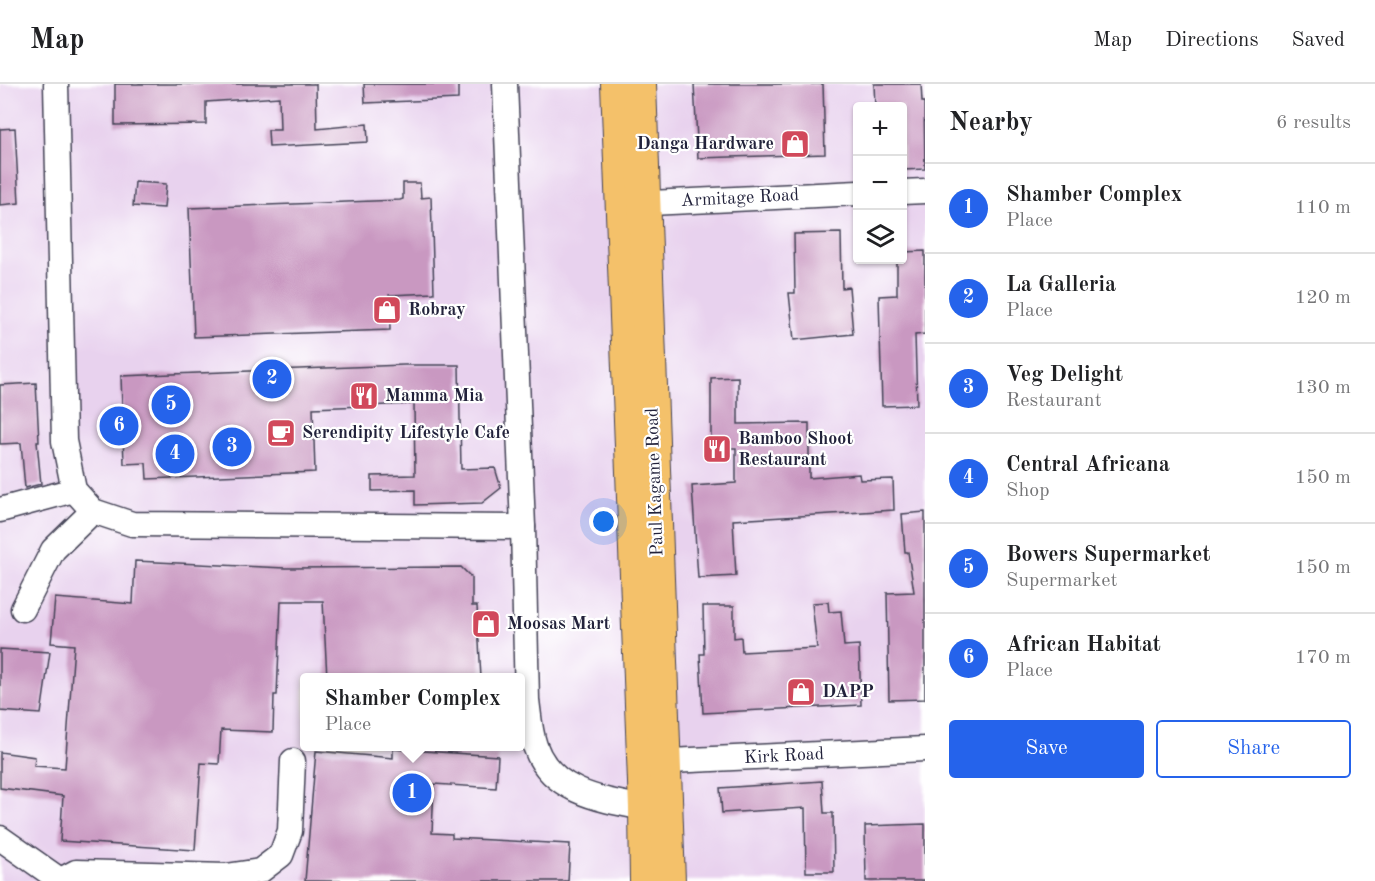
<!DOCTYPE html>
<html lang="en">
<head>
<meta charset="utf-8">
<style>
	body { margin:0; font-family:"Old Standard TT",serif; background:#f6f6f6; color:#202124 }
	.controls { position:absolute; right:18px; top:18px; display:grid; overflow:hidden; border-radius:6px; box-shadow:0 2px 4px #0004 }
	.controls button { width:54px; height:54px; display:grid; place-items:center; padding:0; border:0; border-bottom:2px solid #e0e0e0; background:#fff; color:#202124; font:30px sans-serif }
	.you { position:absolute; left:604px; top:438px; width:21px; height:21px; margin:-15px; border:4px solid #fff; border-radius:50%; background:#1a73e8; box-shadow:0 0 0 9px #1a73e833 }
	.badge { display:grid; place-items:center; width:39px; height:39px; border-radius:50%; background:#2563eb; color:#fff; font-size:20px; font-weight:700 }
	.pin { position:absolute; translate:-50% -50%; border:3px solid #fff; box-shadow:0 2px 6px #0006 }
	.popup { position:absolute; left:300px; top:589px; width:225px; height:78px; box-sizing:border-box; display:grid; place-content:center; border-radius:6px; background:#fff; filter:drop-shadow(0 2px 4px #0005); font-size:20px; white-space:nowrap; color:#757577 }
	.popup b { font-size:22px; color:#202124 }
	.popup::after { content:''; position:absolute; left:50%; top:100%; margin-left:-12px; border:12px solid transparent; border-top-color:#fff }
	.list { margin:0; padding:0; list-style:none }
	h2 { display:flex; justify-content:space-between; align-items:center; height:78px; margin:0; padding:0 24px; font-size:26px }
	h2 small { font-size:20px; font-weight:400; color:#757577 }
	.list li { display:grid; grid-template-columns:39px 1fr auto; gap:18px; align-items:center; box-sizing:border-box; height:90px; padding:0 24px; border-top:2px solid #e0e0e0 }
	.list b { display:block; font-size:22px; white-space:nowrap }
	.list p { margin:0; font-size:20px; white-space:nowrap; color:#757577 }
	.list em { font-size:20px; font-style:normal; color:#757577 }
	.actions { display:flex; gap:12px; padding:18px 24px }
	.actions a { flex:1; padding:14px 0; border:2px solid #2563eb; border-radius:6px; text-align:center; font-size:21px; color:#2563eb }
	.actions .main { background:#2563eb; color:#fff }
	.icon { flex:none; width:33px; height:33px; fill:none; stroke:currentColor; stroke-width:2; stroke-linecap:round; stroke-linejoin:round }
	.map { position:relative; flex:none; width:925px; height:797px; overflow:hidden }
	header { display:flex; align-items:center; gap:36px; box-sizing:border-box; height:84px; padding:0 30px; background:#fff; border-bottom:2px solid #e0e0e0 }
	header strong { font-size:28px }
	nav { display:flex; gap:33px; margin-inline-start:auto; font-size:21px }
	main { display:flex }
	aside { flex:1; background:#fff }
	.map>svg:first-child { display:block }
	.built { fill:#e8d2ee; fill-rule:evenodd }
	.building { fill:#c998c1 }
	.lines { fill:none; stroke-linecap:round; stroke-linejoin:round }
	.minor-casing { stroke:#424154; stroke-width:27 }
	.major-casing { stroke:#424154; stroke-width:34 }
	.minor { stroke:#fff; stroke-width:24 }
	.major { stroke:#f4c16a; stroke-width:32 }
	.labels { text-anchor:middle; dominant-baseline:central; stroke-width:4.5; stroke-linejoin:round; paint-order:stroke }
	.poi-label { font-size:18px; font-weight:bold; fill:#22223b; stroke:#fff; text-anchor:start }
	.street-label { font-size:18px; fill:#22223b; stroke:#fff }
</style>
</head>
<body>
<header>
<strong>Map</strong>
<nav><a>Map</a><a>Directions</a><a>Saved</a></nav>
</header>
<main>
<div class="map">
<svg width="925" height="797" viewBox="0 0 925 797">
	<rect width="100%" height="100%" fill="#fff"/>
	<filter id="ink" filterUnits="userSpaceOnUse"><feTurbulence type="fractalNoise" baseFrequency=".0167" numOctaves="2"/><feDisplacementMap in="SourceGraphic" scale="12" xChannelSelector="R" yChannelSelector="G"/><feConvolveMatrix kernelMatrix="1 2 1 2 8 2 1 2 1" color-interpolation-filters="sRGB"/></filter>
	<filter id="wash" filterUnits="userSpaceOnUse"><feTurbulence type="fractalNoise" baseFrequency=".008" numOctaves="4" result="noise"/><feDisplacementMap in="SourceGraphic" scale="24" xChannelSelector="R" yChannelSelector="G"/><feGaussianBlur stdDeviation="1.35" result="paint"/><feColorMatrix in="noise" values="0 0 0 0 0 0 0 0 0 0 0 0 0 0 0 0 0 1.4 0 .05"/><feComposite in="paint" operator="in"/></filter>
	<g filter="url(#wash)">
		<rect width="100%" height="100%" fill="#f6f1e2"/>
		<path class="built" d="M 0,0 L 925,0 L 925,797 L 0,797 ZM 858,22 L 902,22 L 902,176 L 858,176 ZM 304,594 L 520,594 L 520,662 L 304,662 Z"/>
		<g id="blocks">
			<g class="building">
				<path d="M 115,0 L 316,0 L 317,45 L 367,40 L 368,58 L 269,63 L 268,46 L 280,46 L 279,13 L 206,18 L 206,40 L 115,41 Z"/>
				<path d="M 364,0 L 458,0 L 458,15 L 365,19 Z"/>
				<path d="M 694,0 L 823,0 L 825,70 L 698,74 Z"/>
				<path d="M 874,0 L 921,0 L 922,18 L 924,18 L 925,85 L 903,86 L 903,22 L 875,22 Z"/>
				<path d="M 15,44 L 19,119 L 0,121 L 0,45 Z"/>
				<path d="M 135,98 L 166,100 L 164,124 L 133,122 Z"/>
				<path d="M 403,99 L 420,99 L 421,114 L 431,113 L 434,209 L 389,211 L 390,246 L 194,253 L 189,124 L 400,116 L 403,115 Z"/>
				<path d="M 841,149 L 842,204 L 849,203 L 853,250 L 794,256 L 789,209 L 795,209 L 794,150 Z"/>
				<path d="M 925,167 L 925,250 L 915,251 L 917,321 L 882,322 L 879,212 L 897,211 L 897,176 L 903,176 L 903,168 Z"/>
				<path d="M 404,281 L 459,281 L 461,385 L 495,384 L 501,404 L 482,419 L 415,421 L 415,406 L 372,407 L 372,392 L 415,391 L 414,320 L 313,324 L 315,388 L 147,395 L 146,379 L 124,380 L 121,292 Z"/>
				<path d="M 738,293 L 738,340 L 809,339 L 809,394 L 859,390 L 860,396 L 893,395 L 894,426 L 733,436 L 736,492 L 698,494 L 692,402 L 736,399 L 736,364 L 711,364 L 711,294 Z"/>
				<path d="M 36,299 L 39,358 L 37,358 L 41,400 L 25,404 L 21,359 L 0,360 L 0,301 Z"/>
				<path d="M 925,428 L 925,615 L 889,616 L 887,509 L 914,508 L 908,468 L 905,468 L 902,430 Z"/>
				<path d="M 135,477 L 285,484 L 461,483 L 472,494 L 472,522 L 477,522 L 481,594 L 327,594 L 323,517 L 281,517 L 277,611 L 274,611 L 273,648 L 221,646 L 219,680 L 201,679 L 195,766 L 60,757 L 63,712 L 0,704 L 0,668 L 35,673 L 34,682 L 65,684 L 74,561 L 51,559 L 55,514 L 133,520 Z"/>
				<path d="M 828,518 L 829,528 L 841,527 L 844,562 L 859,561 L 861,621 L 703,629 L 700,570 L 704,570 L 703,522 L 734,522 L 734,554 L 741,553 L 742,568 L 817,564 L 812,519 Z"/>
				<path d="M 0,565 L 50,568 L 41,630 L 0,627 Z"/>
				<path d="M 393,665 L 498,672 L 496,704 L 434,700 L 432,749 L 452,750 L 452,754 L 570,760 L 568,797 L 305,797 L 316,667 L 393,674 Z"/>
				<path d="M 822,697 L 824,729 L 833,729 L 834,788 L 806,788 L 805,724 L 722,729 L 720,704 Z"/>
				<path d="M 925,740 L 925,797 L 866,797 L 865,742 Z"/>
			</g>
		</g>
	</g>
	<g filter="url(#ink)">
		<use href="#blocks" fill-opacity="0" stroke="#424154" stroke-width="1.5"/>
		<g class="lines">
			<g class="minor-casing">
				<g id="minor">
					<path d="M 56,0 L 64,357 L 74,406 L 93,427 L 132,440 L 523,443"/>
					<path d="M 505,0 L 523,443 L 527,616 C 529,631 530,648 535,662 C 553,714 614,717 660,727"/>
					<path d="M 902,108 L 925,107"/>
					<path d="M 629,120 L 858,109"/>
					<path d="M 0,426 L 74,406"/>
					<path d="M 23,525 L 53,466 L 93,427"/>
					<path d="M 649,678 L 925,665"/>
					<path d="M 0,754 L 60,796"/>
					<path d="M 59,797 L 76,788 L 226,792 L 260,787 L 281,771 L 290,747 L 293,677"/>
				</g>
			</g>
			<g class="major-casing">
				<g id="major">
					<path d="M 617,0 L 645,724 L 646,797"/>
					<path d="M 640,0 L 669,797"/>
				</g>
			</g>
			<use href="#minor" class="minor"/>
			<use href="#major" class="major"/>
		</g>
	</g>
	<defs>
		<g id="shop-square" transform="scale(1.5)"><rect x="-9" y="-9" width="18" height="18" rx="4" fill="#d1495b" stroke="#fff"/><path d="M-5-2.5h2.3a2.7 3.5 0 0 1 5.4 0H5L5.5 6h-11ZM-1.5-2.5h3a1.5 2.3 0 0 0-3 0Z" fill="#fff"/></g>
		<g id="restaurant-square" transform="scale(1.5)"><rect x="-9" y="-9" width="18" height="18" rx="4" fill="#d1495b" stroke="#fff"/><path d="M-5-6h1v4h1v-4h1v4h1v-4h1v5L-1.5 .5V6h-2V.5L-5-1ZM5-6V6H3V1.5H1.5Q1.5-4 5-6Z" fill="#fff"/></g>
		<g id="cafe-square" transform="scale(1.5)"><rect x="-9" y="-9" width="18" height="18" rx="4" fill="#d1495b" stroke="#fff"/><path d="M-5.5-4.5H6V0H3Q3 3.5 0 3.5H-2.5Q-5.5 3.5-5.5 0ZM3-3.2v2h1.7v-2ZM-6 4.5H4V6H-6Z" fill="#fff"/></g>
	</defs>
	<g fill-rule="evenodd">
		<use href="#shop-square" x="795" y="60"/>
		<use href="#shop-square" x="387" y="226"/>
		<use href="#restaurant-square" x="364" y="312"/>
		<use href="#cafe-square" x="281" y="349"/>
		<use href="#restaurant-square" x="717" y="365"/>
		<use href="#shop-square" x="486" y="540"/>
		<use href="#shop-square" x="801" y="608"/>
	</g>
	<g class="labels">
		<g class="poi-label">
			<text x="774" y="60" text-anchor="end">Danga Hardware</text>
			<text x="408" y="226">Robray</text>
			<text x="385" y="312">Mamma Mia</text>
			<text x="302" y="349">Serendipity Lifestyle Cafe</text>
			<text x="738" y="355">Bamboo Shoot<tspan x="738" dy="21">Restaurant</tspan></text>
			<text x="507" y="540">Moosas Mart</text>
			<text x="822" y="608">DAPP</text>
		</g>
		<g class="street-label">
			<text transform="translate(740 114) rotate(-3)">Armitage Road</text>
			<text transform="translate(655 398) rotate(-92)">Paul Kagame Road</text>
			<text transform="translate(784 672) rotate(-3)">Kirk Road</text>
		</g>
	</g>
</svg>
<div class="controls">
<button>+</button>
<button>−</button>
<button><svg class="icon" aria-label="layers" viewBox="0 0 24 24"><path d="M12 4l9 5-9 5-9-5zM3 14l9 5 9-5"/></svg></button>
</div>
<div class="you"></div>
<div class="pin badge" style="left:412px;top:709px">1</div>
<div class="popup"><b>Shamber Complex</b>Place</div>
<div class="pin badge" style="left:272px;top:295px">2</div>
<div class="pin badge" style="left:232px;top:363px">3</div>
<div class="pin badge" style="left:175px;top:370px">4</div>
<div class="pin badge" style="left:171px;top:321px">5</div>
<div class="pin badge" style="left:119px;top:342px">6</div>
</div>
<aside>
<h2>Nearby<small>6 results</small></h2>
<ul class="list">
<li><span class="badge">1</span><div><b>Shamber Complex</b><p>Place</p></div><em>110 m</em></li>
<li><span class="badge">2</span><div><b>La Galleria</b><p>Place</p></div><em>120 m</em></li>
<li><span class="badge">3</span><div><b>Veg Delight</b><p>Restaurant</p></div><em>130 m</em></li>
<li><span class="badge">4</span><div><b>Central Africana</b><p>Shop</p></div><em>150 m</em></li>
<li><span class="badge">5</span><div><b>Bowers Supermarket</b><p>Supermarket</p></div><em>150 m</em></li>
<li><span class="badge">6</span><div><b>African Habitat</b><p>Place</p></div><em>170 m</em></li>
</ul>
<div class="actions"><a class="main">Save</a><a>Share</a></div>
</aside>
</main>
</body>
</html>
